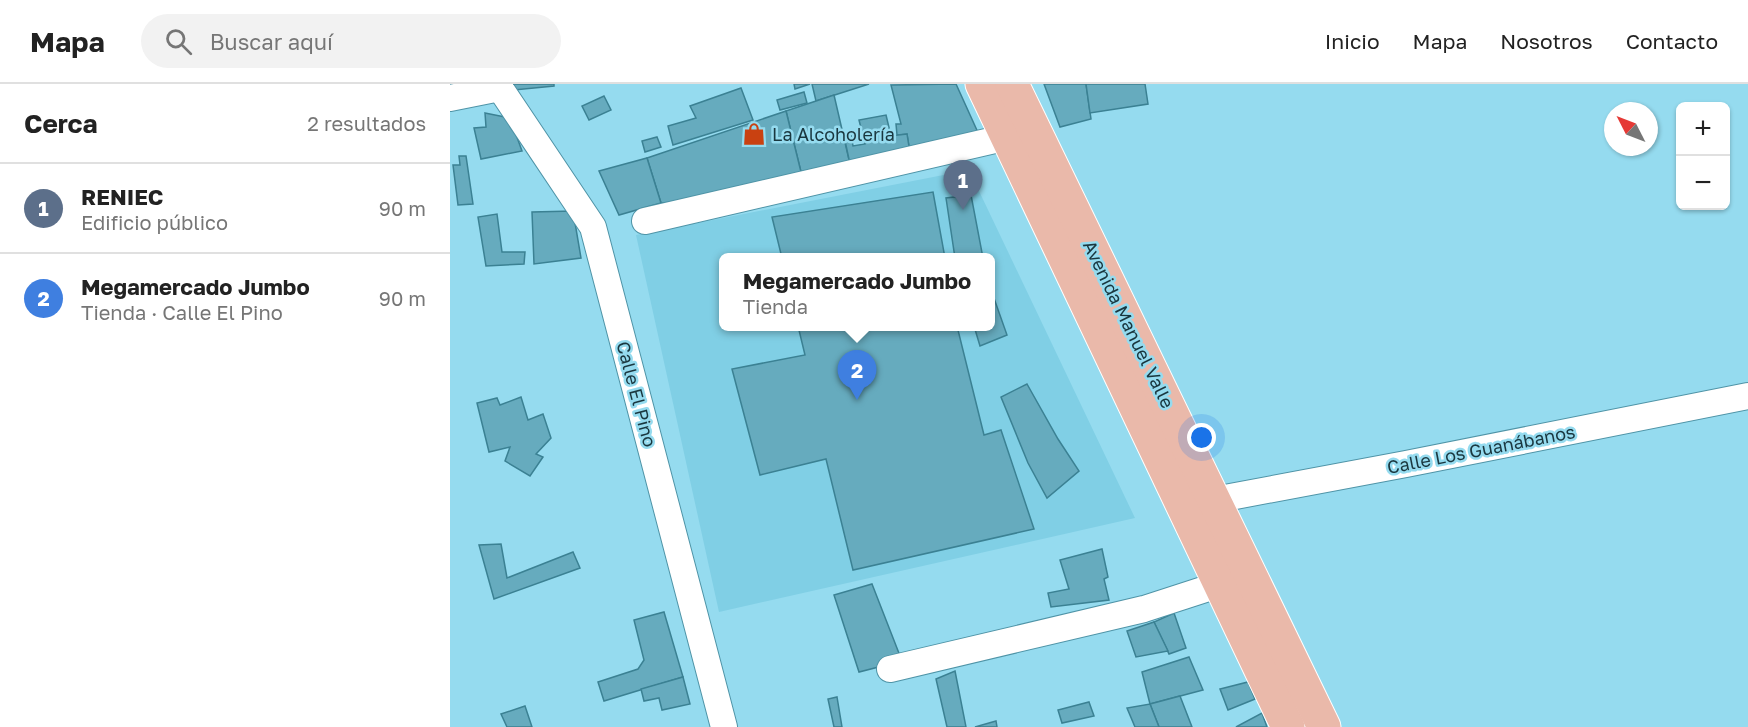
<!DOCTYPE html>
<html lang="es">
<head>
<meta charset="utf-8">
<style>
	body { margin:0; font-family:"Golos Text",sans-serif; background:#f2f2f2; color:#222 }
	.controls { position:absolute; right:18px; top:18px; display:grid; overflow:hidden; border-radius:9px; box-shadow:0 2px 4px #0004 }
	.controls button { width:54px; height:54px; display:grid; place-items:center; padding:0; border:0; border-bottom:2px solid #e0e0e0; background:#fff; color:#222; font:30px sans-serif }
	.compass { position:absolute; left:1154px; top:18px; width:54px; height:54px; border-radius:50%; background:#fff; box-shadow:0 2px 4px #0004; rotate:312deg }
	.you { position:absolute; left:752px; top:354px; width:21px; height:21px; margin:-15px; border:4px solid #fff; border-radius:50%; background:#1a73e8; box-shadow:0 0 0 9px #1a73e833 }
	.badge { display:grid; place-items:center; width:39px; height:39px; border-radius:50%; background:#b45309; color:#fff; font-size:20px; font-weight:700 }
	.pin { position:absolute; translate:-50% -50px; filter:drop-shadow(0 2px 3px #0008) }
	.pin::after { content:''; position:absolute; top:32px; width:21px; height:18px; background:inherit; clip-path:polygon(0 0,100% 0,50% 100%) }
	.popup { position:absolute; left:269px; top:169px; width:276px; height:78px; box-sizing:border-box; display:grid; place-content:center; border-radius:9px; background:#fff; filter:drop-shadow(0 2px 4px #0005); font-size:20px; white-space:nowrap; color:#767676 }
	.popup b { font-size:22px; color:#222 }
	.popup::after { content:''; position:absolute; left:50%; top:100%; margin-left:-12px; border:12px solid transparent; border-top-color:#fff }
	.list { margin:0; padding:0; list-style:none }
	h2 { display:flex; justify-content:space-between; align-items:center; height:78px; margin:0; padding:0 24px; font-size:26px }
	h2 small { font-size:20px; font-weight:400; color:#767676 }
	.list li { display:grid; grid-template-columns:39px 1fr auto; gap:18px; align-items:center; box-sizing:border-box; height:90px; padding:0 24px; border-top:2px solid #e0e0e0 }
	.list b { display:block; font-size:22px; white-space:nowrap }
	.list p { margin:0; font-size:20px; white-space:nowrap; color:#767676 }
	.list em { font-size:20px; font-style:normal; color:#767676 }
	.icon { flex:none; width:33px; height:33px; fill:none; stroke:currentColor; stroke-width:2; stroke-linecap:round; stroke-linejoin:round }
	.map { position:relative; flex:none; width:1298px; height:643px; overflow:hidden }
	header { display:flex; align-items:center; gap:36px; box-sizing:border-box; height:84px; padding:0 30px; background:#fff; border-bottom:2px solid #e0e0e0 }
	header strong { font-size:28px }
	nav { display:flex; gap:33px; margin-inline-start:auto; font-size:21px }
	.search { width:420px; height:54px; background:#f2f2f2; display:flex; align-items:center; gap:15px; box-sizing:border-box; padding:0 21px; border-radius:33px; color:#767676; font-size:22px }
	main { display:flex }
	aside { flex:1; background:#fff }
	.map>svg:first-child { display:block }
	.built { fill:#80cfe5; fill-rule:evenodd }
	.building { fill:#66abbe; stroke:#3b8193; stroke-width:1.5 }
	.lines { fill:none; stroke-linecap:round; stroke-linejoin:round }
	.minor-casing { stroke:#4f94a7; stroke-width:28 }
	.major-casing { stroke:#fff; stroke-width:35 }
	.minor { stroke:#fff; stroke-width:26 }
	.major { stroke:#eab9aa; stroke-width:33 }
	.labels { text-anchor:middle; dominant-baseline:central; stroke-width:5; stroke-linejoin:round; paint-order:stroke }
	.poi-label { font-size:18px; fill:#1a373f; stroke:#95dbef; text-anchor:start }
	.street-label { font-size:18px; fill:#1a373f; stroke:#95dbef }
</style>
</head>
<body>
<header>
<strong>Mapa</strong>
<div class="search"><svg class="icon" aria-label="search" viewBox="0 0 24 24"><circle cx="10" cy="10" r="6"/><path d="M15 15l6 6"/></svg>Buscar aquí</div>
<nav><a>Inicio</a><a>Mapa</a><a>Nosotros</a><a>Contacto</a></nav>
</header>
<main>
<aside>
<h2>Cerca<small>2 resultados</small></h2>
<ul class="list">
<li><span class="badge" style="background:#5c6f8a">1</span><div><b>RENIEC</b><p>Edificio público</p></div><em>90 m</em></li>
<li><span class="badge" style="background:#3f7fe0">2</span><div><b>Megamercado Jumbo</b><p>Tienda · Calle El Pino</p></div><em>90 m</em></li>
</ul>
</aside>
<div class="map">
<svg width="1298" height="643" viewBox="0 0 1298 643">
	<rect width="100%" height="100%" fill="#95dbef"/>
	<path class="built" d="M 519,86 L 685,434 L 269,528 L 186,151 ZM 274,174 L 540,174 L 540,242 L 274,242 Z"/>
	<g class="building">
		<path d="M 64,0 L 104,0 L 104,2 L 64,6 Z"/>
		<path d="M 344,0 L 360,0 L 345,5 Z"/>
		<path d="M 362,0 L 419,0 L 366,17 Z"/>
		<path d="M 506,0 L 530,53 L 460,69 L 457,50 L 447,51 L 446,40 L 451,40 L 441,1 Z"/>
		<path d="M 594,0 L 636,0 L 641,35 L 610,43 Z"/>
		<path d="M 636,0 L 695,0 L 698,20 L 640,29 Z"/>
		<path d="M 291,4 L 303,36 L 223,61 L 218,42 L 246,34 L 240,22 Z"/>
		<path d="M 354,8 L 357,19 L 330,26 L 327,16 Z"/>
		<path d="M 384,11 L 400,80 L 352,92 L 336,27 Z"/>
		<path d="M 154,12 L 161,26 L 139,36 L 132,22 Z"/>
		<path d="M 336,27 L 352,92 L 261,116 L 211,119 L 197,74 Z"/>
		<path d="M 35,29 L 60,34 L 72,67 L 31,75 L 24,44 L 36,43 Z"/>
		<path d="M 436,31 L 441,52 L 457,50 L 460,69 L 400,80 L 394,52 L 401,51 L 403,62 L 415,60 L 409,36 Z"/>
		<path d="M 207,53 L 211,63 L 195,68 L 192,57 Z"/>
		<path d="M 9,72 L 16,72 L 23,120 L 8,121 L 3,81 L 10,81 Z"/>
		<path d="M 197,74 L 211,119 L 169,131 L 149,87 Z"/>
		<path d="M 483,108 L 495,174 L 332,174 L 322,133 Z"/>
		<path d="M 521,111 L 533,174 L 505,174 L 496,114 Z"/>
		<path d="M 123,127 L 131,174 L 84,180 L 82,128 Z"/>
		<path d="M 47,130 L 52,168 L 75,168 L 74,180 L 36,182 L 28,133 Z"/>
		<path d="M 540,203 L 557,251 L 530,262 L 524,242 L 540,242 Z"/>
		<path d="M 348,242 L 507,242 L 534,351 L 551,346 L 584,445 L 403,486 L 376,375 L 310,391 L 282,285 L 355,271 Z"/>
		<path d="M 577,300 L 608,355 L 629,387 L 597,414 L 578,379 L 551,313 Z"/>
		<path d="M 71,313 L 78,336 L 93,330 L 101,354 L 86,370 L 93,373 L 80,392 L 55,377 L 60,363 L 39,368 L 27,319 L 47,314 L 50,321 Z"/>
		<path d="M 51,460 L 57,494 L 123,468 L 130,484 L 44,515 L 29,461 Z"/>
		<path d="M 652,465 L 658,493 L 654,495 L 659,516 L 601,523 L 598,509 L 619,505 L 610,476 Z"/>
		<path d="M 422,500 L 452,577 L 409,588 L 384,511 Z"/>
		<path d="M 214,528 L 233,593 L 154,617 L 148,598 L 188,585 L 194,576 L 184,536 Z"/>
		<path d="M 724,529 L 736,564 L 719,570 L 704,538 Z"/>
		<path d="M 704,538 L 718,567 L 686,573 L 677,547 Z"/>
		<path d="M 739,573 L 753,606 L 700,620 L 692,588 Z"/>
		<path d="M 505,587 L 516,643 L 497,643 L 486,595 Z"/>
		<path d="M 233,593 L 240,620 L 212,626 L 209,614 L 194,617 L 191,605 Z"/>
		<path d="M 798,598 L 805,615 L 778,626 L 770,605 Z"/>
		<path d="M 730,612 L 742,643 L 709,643 L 700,620 Z"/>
		<path d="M 387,613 L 392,643 L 384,643 L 378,615 Z"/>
		<path d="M 639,618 L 644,632 L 612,639 L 608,626 Z"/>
		<path d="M 700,620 L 709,643 L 685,643 L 677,624 Z"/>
		<path d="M 75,622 L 82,643 L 57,643 L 51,630 Z"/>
		<path d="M 812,629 L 817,643 L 786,643 Z"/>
		<path d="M 546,637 L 547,643 L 525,643 Z"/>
	</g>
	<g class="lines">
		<g class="minor-casing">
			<g id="minor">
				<path d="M 50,0 L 50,4 L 143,143 L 274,643"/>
				<path d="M 0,14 L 50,4"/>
				<path d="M 195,137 L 575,49"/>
				<path d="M 764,416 L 956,380 L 1298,312"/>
				<path d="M 440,585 L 694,525 L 771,500"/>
			</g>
		</g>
		<g class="major-casing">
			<g id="major">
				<path d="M 532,0 L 838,643"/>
				<path d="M 562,0 L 874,643"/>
			</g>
		</g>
		<use href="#minor" class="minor"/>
		<use href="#major" class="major"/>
	</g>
	<defs>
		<g id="shop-bare" transform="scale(1.8)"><path d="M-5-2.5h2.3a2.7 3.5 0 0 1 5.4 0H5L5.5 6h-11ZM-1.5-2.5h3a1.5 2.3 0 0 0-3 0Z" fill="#c94111" stroke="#95dbef" stroke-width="2.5" paint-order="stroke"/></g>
	</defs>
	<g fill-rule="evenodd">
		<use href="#shop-bare" x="304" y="50"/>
	</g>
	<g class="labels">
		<g class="poi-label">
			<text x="322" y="50">La Alcoholería</text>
		</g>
		<g class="street-label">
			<text transform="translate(679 240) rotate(64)">Avenida Manuel Valle</text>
			<text transform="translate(187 310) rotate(75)">Calle El Pino</text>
			<text transform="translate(1031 365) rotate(-11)">Calle Los Guanábanos</text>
		</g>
	</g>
</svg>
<div class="controls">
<button>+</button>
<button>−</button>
</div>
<svg class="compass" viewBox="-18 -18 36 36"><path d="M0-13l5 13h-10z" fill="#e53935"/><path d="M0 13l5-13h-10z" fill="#767676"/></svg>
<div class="you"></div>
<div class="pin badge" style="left:513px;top:126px;background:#5c6f8a">1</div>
<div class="pin badge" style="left:407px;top:316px;background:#3f7fe0">2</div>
<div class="popup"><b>Megamercado Jumbo</b>Tienda</div>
</div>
</main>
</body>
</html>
